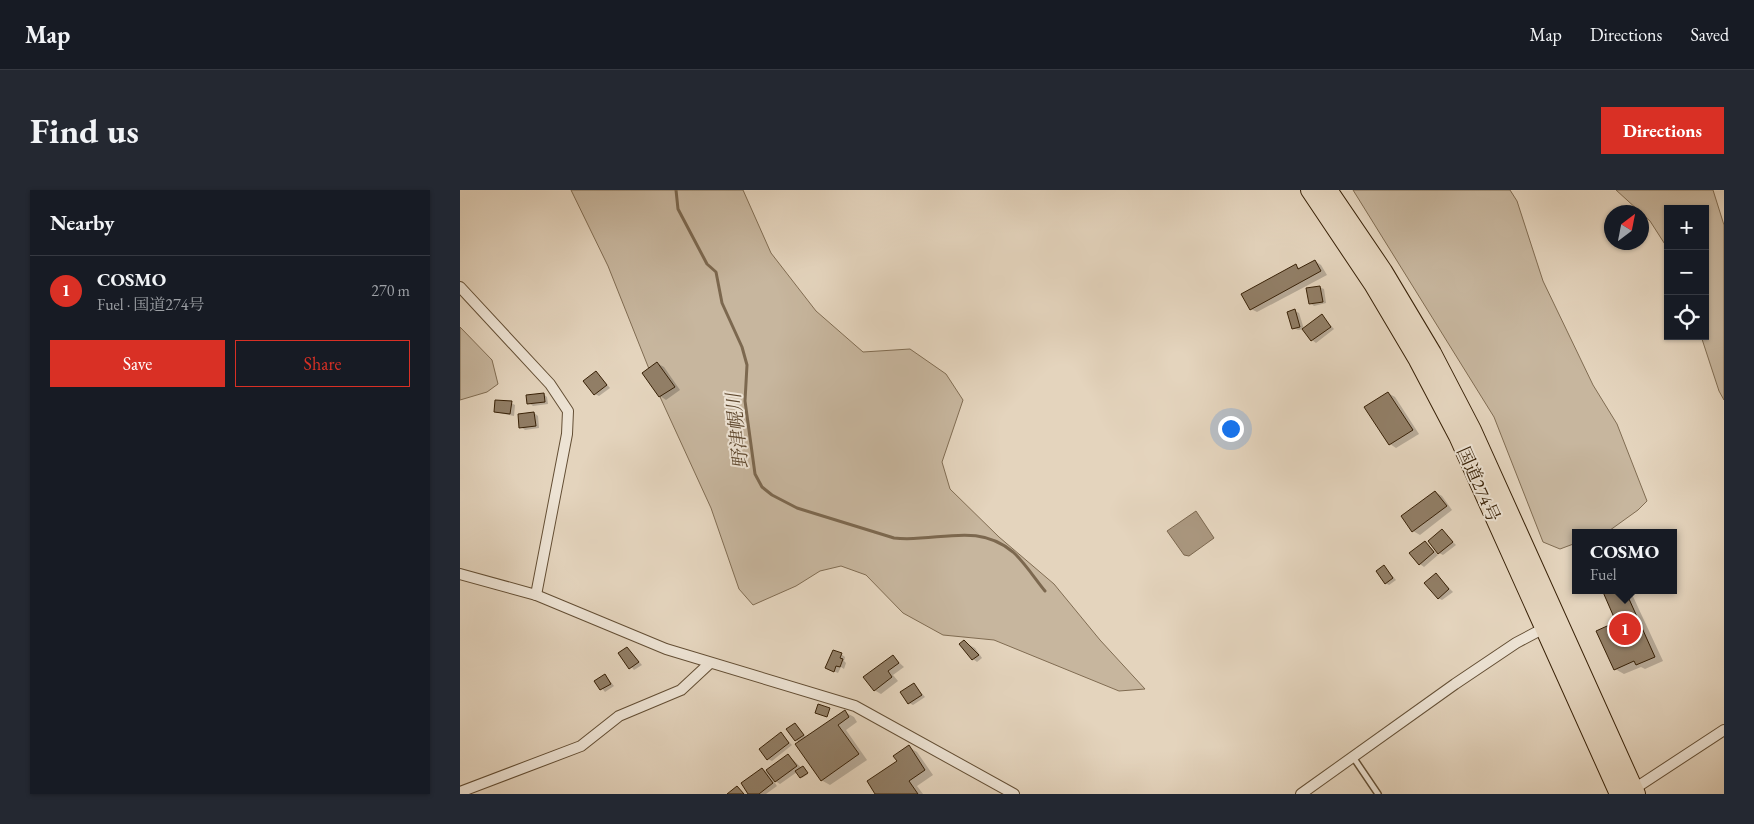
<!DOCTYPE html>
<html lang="en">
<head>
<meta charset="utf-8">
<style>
	body { margin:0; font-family:"EB Garamond","Noto Serif JP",serif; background:#242831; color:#f1f3f6 }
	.controls { position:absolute; right:15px; top:15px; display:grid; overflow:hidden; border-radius:0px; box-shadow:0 1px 4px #0004 }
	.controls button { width:45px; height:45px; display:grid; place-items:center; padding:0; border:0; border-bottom:1px solid #363941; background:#171b24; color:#f1f3f6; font:25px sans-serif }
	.compass { position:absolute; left:1144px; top:15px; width:45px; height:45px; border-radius:50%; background:#171b24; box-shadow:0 1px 4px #0004; rotate:32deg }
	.you { position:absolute; left:770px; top:238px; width:18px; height:18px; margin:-12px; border:4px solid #fff; border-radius:50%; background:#1a73e8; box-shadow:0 0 0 8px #1a73e833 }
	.badge { display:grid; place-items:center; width:32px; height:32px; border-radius:50%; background:#d93025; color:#fff; font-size:16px; font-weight:700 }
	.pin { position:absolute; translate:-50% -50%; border:2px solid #fff; box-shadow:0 1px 5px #0006 }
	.popup { position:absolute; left:1112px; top:339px; width:105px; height:65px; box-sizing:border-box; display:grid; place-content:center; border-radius:0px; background:#171b24; filter:drop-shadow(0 1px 4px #0005); font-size:16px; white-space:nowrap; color:#9ea1a6 }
	.popup b { font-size:19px; color:#f1f3f6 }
	.popup::after { content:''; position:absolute; left:50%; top:100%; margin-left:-10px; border:10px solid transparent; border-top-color:#171b24 }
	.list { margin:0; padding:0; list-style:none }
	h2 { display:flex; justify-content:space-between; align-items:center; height:65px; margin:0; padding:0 20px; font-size:21px }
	h2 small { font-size:16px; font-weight:400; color:#9ea1a6 }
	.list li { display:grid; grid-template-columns:32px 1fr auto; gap:15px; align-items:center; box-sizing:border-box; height:70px; padding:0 20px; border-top:1px solid #363941 }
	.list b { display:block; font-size:19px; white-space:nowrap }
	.list p { margin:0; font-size:16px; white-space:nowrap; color:#9ea1a6 }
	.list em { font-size:16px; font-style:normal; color:#9ea1a6 }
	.actions { display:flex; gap:10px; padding:15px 20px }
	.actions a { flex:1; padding:11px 0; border:1px solid #d93025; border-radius:0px; text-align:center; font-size:18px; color:#d93025 }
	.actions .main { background:#d93025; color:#fff }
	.icon { flex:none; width:28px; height:28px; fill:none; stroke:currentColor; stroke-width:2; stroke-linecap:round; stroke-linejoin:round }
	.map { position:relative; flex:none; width:1264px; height:604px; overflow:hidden; border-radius:0px }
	header { display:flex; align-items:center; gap:30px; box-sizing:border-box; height:70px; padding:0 25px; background:#171b24; border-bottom:1px solid #363941 }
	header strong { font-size:24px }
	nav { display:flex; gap:28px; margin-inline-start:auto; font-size:18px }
	.intro { display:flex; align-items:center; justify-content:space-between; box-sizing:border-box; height:120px; padding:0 30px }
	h1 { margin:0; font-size:35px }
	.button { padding:12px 22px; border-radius:0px; background:#d93025; color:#fff; font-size:18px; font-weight:700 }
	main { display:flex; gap:30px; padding:0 30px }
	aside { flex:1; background:#171b24; border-radius:0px; box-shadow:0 1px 4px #0004 }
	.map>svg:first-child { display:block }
	.green { fill:#c7b69e; stroke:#806c52 }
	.water { fill:#aa977f; stroke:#7c684f }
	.shadow { fill:#0003 }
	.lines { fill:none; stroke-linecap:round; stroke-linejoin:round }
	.stream { stroke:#7c684f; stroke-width:3 }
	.building { fill:#917e66; stroke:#382107 }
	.service-casing { stroke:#634e34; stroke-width:8 }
	.minor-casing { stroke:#634e34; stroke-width:12 }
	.trunk-casing { stroke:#382107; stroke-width:20 }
	.service { stroke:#ede3d4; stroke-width:5 }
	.minor { stroke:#ede3d4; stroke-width:10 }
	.trunk { stroke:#e4d4bd; stroke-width:18 }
	.labels { text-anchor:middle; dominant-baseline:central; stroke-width:4; stroke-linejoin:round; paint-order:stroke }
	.street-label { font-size:18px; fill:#382107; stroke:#ede3d4 }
	.water-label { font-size:19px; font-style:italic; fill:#604a31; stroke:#ede3d4 }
</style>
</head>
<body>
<header>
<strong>Map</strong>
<nav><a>Map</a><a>Directions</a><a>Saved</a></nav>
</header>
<div class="intro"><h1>Find us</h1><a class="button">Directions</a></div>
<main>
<aside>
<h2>Nearby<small></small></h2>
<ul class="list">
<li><span class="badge">1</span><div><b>COSMO</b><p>Fuel · 国道274号</p></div><em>270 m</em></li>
</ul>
<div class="actions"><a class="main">Save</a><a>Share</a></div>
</aside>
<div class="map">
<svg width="1264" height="604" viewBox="0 0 1264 604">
	<rect width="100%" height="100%" fill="#e4d4bd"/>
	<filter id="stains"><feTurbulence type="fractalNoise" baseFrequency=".004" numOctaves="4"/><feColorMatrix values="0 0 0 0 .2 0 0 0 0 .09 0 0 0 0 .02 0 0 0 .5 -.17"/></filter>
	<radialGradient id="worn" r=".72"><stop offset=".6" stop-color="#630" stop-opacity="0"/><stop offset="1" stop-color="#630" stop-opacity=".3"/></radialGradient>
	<g class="green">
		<path d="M 111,0 L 283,0 L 311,63 L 356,121 L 403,162 L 450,159 L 486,184 L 503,210 L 482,272 L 490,299 L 539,347 L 594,394 L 640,450 L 685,499 L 659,501 L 534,450 L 483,445 L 443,423 L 406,385 L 381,376 L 360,381 L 336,396 L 293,415 L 279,399 L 251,318 L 201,209 L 148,76 Z"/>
		<path d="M 893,0 L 1050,0 L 1057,11 L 1083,91 L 1133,195 L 1157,234 L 1187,311 L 1178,320 L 1146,343 L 1116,343 L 1116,353 L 1100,359 L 1083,352 L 1034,227 Z"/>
		<path d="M 1156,0 L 1253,0 L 1264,35 L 1264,210 L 1259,201 L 1241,146 L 1245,146 L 1245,19 L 1208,19 L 1208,59 L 1190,31 Z"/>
		<path d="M 0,137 L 32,170 L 38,194 L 27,202 L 0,210 Z"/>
	</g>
	<path class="water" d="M 736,321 L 754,348 L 729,366 L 724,365 L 707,341 Z"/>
	<g class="shadow">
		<path d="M 855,71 L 861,75 L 867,85 L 797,122 L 791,119 L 836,76 L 841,79 Z"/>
		<path d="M 859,97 L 864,99 L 866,113 L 854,116 L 850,113 Z"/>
		<path d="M 835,121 L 839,123 L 844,139 L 838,140 L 834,138 Z"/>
		<path d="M 862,126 L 874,139 L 856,153 L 852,150 Z"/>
		<path d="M 197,173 L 204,177 L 220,200 L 206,210 L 200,206 Z"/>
		<path d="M 136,182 L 150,198 L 139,206 L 135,204 Z"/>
		<path d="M 928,203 L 935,207 L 959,244 L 936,258 L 930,254 Z"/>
		<path d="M 83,204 L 87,207 L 88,214 L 73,216 L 69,213 Z"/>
		<path d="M 51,213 L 55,215 L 54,226 L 35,222 Z"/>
		<path d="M 74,223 L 78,226 L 79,238 L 65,240 L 61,237 Z"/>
		<path d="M 975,302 L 982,306 L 992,320 L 960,345 L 953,341 Z"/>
		<path d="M 982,341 L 996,355 L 983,365 L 979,363 Z"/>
		<path d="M 965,352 L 978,365 L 964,377 L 960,374 Z"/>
		<path d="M 924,377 L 936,390 L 929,395 L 925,393 Z"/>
		<path d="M 976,385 L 993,402 L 982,410 L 978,408 Z"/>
		<path d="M 1147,400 L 1170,400 L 1203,471 L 1185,479 L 1181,477 L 1164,484 L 1155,479 L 1158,433 Z"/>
		<path d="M 504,452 L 515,458 L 522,468 L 517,472 L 513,469 Z"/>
		<path d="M 167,458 L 182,475 L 174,480 L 160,464 Z"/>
		<path d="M 381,464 L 385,467 L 384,471 L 386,473 L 384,479 L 381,477 L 378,483 L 371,480 Z"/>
		<path d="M 433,467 L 444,477 L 433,485 L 438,491 L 421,504 L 414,500 Z"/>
		<path d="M 145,485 L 154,496 L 145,502 L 136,491 Z"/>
		<path d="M 454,495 L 465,507 L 453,515 L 449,513 Z"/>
		<path d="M 385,522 L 394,527 L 397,532 L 386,540 L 407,570 L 370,595 L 361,590 L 340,553 L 336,550 L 335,534 L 347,548 Z"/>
		<path d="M 321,544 L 332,555 L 312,571 L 308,569 Z"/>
		<path d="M 449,557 L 457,562 L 473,585 L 457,596 L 463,604 L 417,604 L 408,591 L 438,572 Z"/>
		<path d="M 328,565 L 348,584 L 342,588 L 337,582 L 320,594 L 312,589 L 317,596 L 306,604 L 290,604 L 283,594 L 302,579 L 311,584 Z"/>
	</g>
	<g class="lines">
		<path class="stream" d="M 216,0 L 218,19 L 247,74 L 256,82 L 262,113 L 282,157 L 287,175 L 285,211 L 295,284 L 302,297 L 312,305 L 337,318 L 434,348 C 477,353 516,331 553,362 C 565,373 575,389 585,401"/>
	</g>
	<g class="building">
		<path d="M 855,70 L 861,81 L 790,120 L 781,104 L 836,74 L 838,79 Z"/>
		<path d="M 860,96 L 863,112 L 849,114 L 846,98 Z"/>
		<path d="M 835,119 L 840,137 L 832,139 L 827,122 Z"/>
		<path d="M 862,124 L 871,137 L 851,151 L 842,139 Z"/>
		<path d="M 197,172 L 215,197 L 199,207 L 182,183 Z"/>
		<path d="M 136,181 L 147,195 L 134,205 L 123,191 Z"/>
		<path d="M 928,202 L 953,240 L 929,255 L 904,217 Z"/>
		<path d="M 84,203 L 85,212 L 67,214 L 66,205 Z"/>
		<path d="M 35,210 L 52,211 L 50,224 L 34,222 Z"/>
		<path d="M 74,222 L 76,236 L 59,238 L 58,224 Z"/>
		<path d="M 975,301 L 987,316 L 952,342 L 941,326 Z"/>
		<path d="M 982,339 L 993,352 L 978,364 L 968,351 Z"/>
		<path d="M 965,351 L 974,362 L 959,375 L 949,363 Z"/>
		<path d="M 924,375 L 933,388 L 925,394 L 916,381 Z"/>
		<path d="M 976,383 L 989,399 L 978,409 L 964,393 Z"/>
		<path d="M 1145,400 L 1165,400 L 1195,467 L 1176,475 L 1174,471 L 1154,480 L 1136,441 L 1156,432 L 1143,402 Z"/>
		<path d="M 504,450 L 519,465 L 512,470 L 499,454 Z"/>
		<path d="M 167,457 L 179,472 L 169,479 L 158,463 Z"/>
		<path d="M 373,460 L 382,463 L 380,468 L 383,469 L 380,477 L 376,476 L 374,482 L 365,478 Z"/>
		<path d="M 433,465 L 439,473 L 428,481 L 432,487 L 414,501 L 403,487 Z"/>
		<path d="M 145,484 L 151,494 L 140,500 L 134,491 Z"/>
		<path d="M 454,493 L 462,505 L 448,514 L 440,502 Z"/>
		<path d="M 358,514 L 370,518 L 367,527 L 355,523 Z"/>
		<path d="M 385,520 L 389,527 L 378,535 L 399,564 L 361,591 L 335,554 Z"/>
		<path d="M 335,533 L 344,545 L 335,551 L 326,539 Z"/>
		<path d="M 321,542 L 329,553 L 307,570 L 299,559 Z"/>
		<path d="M 449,555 L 465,580 L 449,591 L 458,604 L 415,604 L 407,591 L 437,571 L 433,566 Z"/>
		<path d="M 328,564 L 337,576 L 315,592 L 306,580 Z"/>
		<path d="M 343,576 L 348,583 L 340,588 L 335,581 Z"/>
		<path d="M 302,578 L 313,593 L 299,604 L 288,604 L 281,593 Z"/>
		<path d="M 277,596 L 284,604 L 267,604 Z"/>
	</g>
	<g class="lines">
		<g class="service-casing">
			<path id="service" d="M 893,567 L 918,604"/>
		</g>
		<g class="minor-casing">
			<g id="minor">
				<path d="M 0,97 L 90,194 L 108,221 L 107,244 L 76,405"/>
				<path d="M 0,384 L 76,405 L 206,459 L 395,516 L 554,604"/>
				<path d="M 1171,601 L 1264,540"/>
				<path d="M 0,602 L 121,556 L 159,526 L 221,500 L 250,473"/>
				<path d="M 841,604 L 995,494 L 1056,453 L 1088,436"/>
			</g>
		</g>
		<g class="trunk-casing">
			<g id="trunk">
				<path d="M 850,0 L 913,94 L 958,170 L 998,246 L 1159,604"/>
				<path d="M 868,0 L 923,81 L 972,163 L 1012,240 L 1176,604"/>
			</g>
		</g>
		<use href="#service" class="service"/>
		<use href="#minor" class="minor"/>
		<use href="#trunk" class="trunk"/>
	</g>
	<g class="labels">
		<g class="street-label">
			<text transform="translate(1019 294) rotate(66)">国道274号</text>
		</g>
		<g class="water-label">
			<text transform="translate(277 241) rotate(-96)">野津幌川</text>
		</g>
	</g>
	<rect width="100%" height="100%" filter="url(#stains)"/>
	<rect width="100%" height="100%" fill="url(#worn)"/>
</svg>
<div class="controls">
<button>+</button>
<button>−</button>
<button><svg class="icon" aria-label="locate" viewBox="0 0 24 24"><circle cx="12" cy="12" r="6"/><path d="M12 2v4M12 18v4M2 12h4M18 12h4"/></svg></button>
</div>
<svg class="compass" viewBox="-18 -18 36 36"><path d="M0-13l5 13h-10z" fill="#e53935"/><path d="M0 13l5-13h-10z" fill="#9ea1a6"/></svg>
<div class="you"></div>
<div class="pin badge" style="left:1165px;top:439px">1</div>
<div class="popup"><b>COSMO</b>Fuel</div>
</div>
</main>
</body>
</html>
